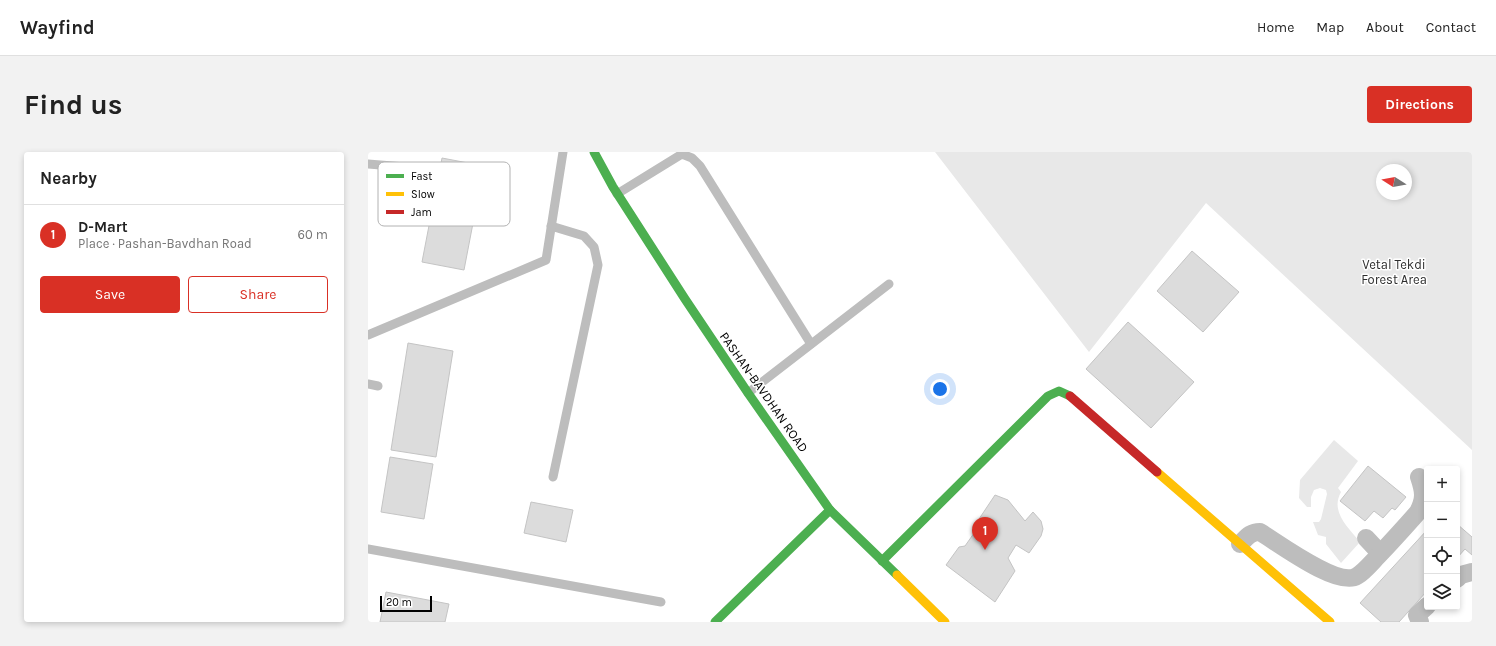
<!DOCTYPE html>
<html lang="en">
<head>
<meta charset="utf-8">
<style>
	body { margin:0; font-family:Karla,sans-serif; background:#f2f2f2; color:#222 }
	.controls { position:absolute; right:12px; bottom:12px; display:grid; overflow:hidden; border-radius:4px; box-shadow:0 2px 6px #0003 }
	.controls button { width:36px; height:36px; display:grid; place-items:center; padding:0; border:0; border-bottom:1px solid #e0e0e0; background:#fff; color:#222; font:20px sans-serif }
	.compass { position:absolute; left:1008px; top:12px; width:36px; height:36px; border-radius:50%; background:#fff; box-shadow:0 2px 6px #0003; rotate:281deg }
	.scale { position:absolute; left:12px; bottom:10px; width:52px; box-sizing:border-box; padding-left:4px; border:2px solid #000; border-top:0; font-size:11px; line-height:14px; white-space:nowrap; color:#000; -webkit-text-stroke:3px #fff; paint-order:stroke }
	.you { position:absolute; left:572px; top:237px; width:14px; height:14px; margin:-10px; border:3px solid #fff; border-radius:50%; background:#1a73e8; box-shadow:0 0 0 6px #1a73e833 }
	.badge { display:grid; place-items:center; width:26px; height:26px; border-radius:50%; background:#d93025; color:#fff; font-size:13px; font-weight:700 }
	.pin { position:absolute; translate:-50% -33px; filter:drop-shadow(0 1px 2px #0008) }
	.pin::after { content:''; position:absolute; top:21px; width:14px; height:12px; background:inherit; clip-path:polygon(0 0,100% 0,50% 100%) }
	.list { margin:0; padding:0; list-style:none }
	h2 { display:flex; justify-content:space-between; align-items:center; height:52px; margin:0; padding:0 16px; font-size:17px }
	h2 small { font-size:13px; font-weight:400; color:#767676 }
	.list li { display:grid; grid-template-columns:26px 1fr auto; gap:12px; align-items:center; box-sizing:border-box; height:60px; padding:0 16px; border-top:1px solid #e0e0e0 }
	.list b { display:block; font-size:15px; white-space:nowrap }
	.list p { margin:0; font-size:13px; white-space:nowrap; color:#767676 }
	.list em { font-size:13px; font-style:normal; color:#767676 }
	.actions { display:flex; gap:8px; padding:12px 16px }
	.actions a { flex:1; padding:9px 0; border:1px solid #d93025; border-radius:4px; text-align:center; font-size:14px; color:#d93025 }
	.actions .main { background:#d93025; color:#fff }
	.icon { flex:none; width:22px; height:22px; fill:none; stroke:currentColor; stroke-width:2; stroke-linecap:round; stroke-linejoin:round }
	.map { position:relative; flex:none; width:1104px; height:470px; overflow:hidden; border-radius:4px }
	header { display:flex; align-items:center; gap:24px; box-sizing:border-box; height:56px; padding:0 20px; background:#fff; border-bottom:1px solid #e0e0e0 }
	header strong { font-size:19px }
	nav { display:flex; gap:22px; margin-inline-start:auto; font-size:14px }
	.intro { display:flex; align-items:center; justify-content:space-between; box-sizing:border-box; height:96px; padding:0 24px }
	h1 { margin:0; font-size:28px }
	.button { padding:10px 18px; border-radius:4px; background:#d93025; color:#fff; font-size:14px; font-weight:700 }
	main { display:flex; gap:24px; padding:0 24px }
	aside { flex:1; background:#fff; border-radius:4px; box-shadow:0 2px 6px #0003 }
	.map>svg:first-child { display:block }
	.green { fill:#e8e8e8; fill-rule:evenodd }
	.building { fill:#dcdcdc; stroke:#c4c4c4 }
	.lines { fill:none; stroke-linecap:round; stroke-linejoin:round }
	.lane { stroke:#bdbdbd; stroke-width:9 }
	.street { stroke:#bdbdbd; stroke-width:18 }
	.fast { stroke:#4caf50; stroke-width:9 }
	.slow { stroke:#ffc107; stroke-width:9 }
	.jam { stroke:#c62828; stroke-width:9 }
	.labels { text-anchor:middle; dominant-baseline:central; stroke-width:3; stroke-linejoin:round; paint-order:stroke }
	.park-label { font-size:13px; fill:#2d2d2d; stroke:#fff }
	.street-label { font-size:13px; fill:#000; stroke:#fff }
	.key { fill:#fff; stroke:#b2b2b2; stroke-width:1 }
	.key-label { font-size:11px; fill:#000 }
</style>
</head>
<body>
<header>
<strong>Wayfind</strong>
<nav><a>Home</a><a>Map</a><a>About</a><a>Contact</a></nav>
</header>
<div class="intro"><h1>Find us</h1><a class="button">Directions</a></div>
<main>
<aside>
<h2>Nearby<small></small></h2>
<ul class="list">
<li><span class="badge">1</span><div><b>D-Mart</b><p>Place · Pashan-Bavdhan Road</p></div><em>60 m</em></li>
</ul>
<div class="actions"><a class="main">Save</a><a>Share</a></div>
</aside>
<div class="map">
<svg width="1104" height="470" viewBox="0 0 1104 470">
	<rect width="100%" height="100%" fill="#fff"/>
	<g class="green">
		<path d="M 567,0 L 1104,0 L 1104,298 L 838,51 L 721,200 ZM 1014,18 L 1038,18 L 1038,42 L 1014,42 Z"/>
		<path d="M 966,288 L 990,309 L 970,336 L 973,340 C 962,360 980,375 992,390 L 973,411 L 958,392 L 958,385 L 950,383 L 945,370 L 951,370 L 953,367 L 959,342 L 958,338 L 952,336 L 946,338 L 943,345 L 943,355 L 939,355 L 931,346 L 932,328 Z"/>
	</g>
	<g class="building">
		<path d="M 74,6 L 116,14 L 96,118 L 54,110 Z"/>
		<path d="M 824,99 L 871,140 L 835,180 L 789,139 Z"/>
		<path d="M 760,170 L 826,230 L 783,276 L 718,217 Z"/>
		<path d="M 40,191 L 85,199 L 68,305 L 23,298 Z"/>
		<path d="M 22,305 L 65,312 L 56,367 L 13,360 Z"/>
		<path d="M 1000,314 L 1038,345 L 1027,358 L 1024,356 L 1015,366 L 1006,359 L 997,369 L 972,349 Z"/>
		<path d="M 627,343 L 640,348 L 657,369 L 665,360 L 673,369 L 675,377 L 673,384 L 661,401 L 648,393 L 640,406 L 647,419 L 627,450 L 578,413 L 591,395 L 597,394 L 611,374 L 609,370 Z"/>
		<path d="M 163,350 L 205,358 L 198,390 L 156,381 Z"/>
		<path d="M 1089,372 L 1104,385 L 1104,403 L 1097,397 L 1089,406 Z"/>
		<path d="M 1059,378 L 1059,439 L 1031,470 L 1013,470 L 992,451 Z"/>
		<path d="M 18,440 L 81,452 L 77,470 L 12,470 Z"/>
	</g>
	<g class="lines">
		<g class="lane">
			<path d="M 0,12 L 37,15"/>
			<path d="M 249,42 L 314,2 L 324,6 L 332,14 L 443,192"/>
			<path d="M 183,74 L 216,84 L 226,95 L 230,113 L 185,325"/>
			<path d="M 0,183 L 178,108 L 195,0"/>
			<path d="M 0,232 L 10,234"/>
			<path d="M 380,241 L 521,132"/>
			<path d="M 0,397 L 293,450"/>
		</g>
		<g class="street">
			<path d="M 998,386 L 1012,401"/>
			<path d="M 872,392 C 879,385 882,380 892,380 C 909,390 970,436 989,424 C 997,419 1004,410 1011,403 C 1024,389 1037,375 1050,360 C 1057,346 1056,340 1051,325"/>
			<path d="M 1089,427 L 1093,423 L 1104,420"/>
			<path d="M 1052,470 L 1049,463 L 1059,454"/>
		</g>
		<g class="fast">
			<path d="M 226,0 L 245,35 L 317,147 L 380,241 L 462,358 L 529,423"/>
			<path d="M 514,409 L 680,244 L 691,239 L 702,244"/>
			<path d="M 347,470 L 462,358"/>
		</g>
		<g class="slow">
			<path d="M 789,320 L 962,470"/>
			<path d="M 529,423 L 577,470"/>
		</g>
		<path class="jam" d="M 702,244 L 789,320"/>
	</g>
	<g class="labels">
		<g class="park-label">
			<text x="1026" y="112">Vetal Tekdi<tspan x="1026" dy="15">Forest Area</tspan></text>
		</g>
		<g class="street-label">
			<text transform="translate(396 240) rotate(55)">PASHAN-BAVDHAN ROAD</text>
		</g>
	</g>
	<rect x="10" y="10" width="132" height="64" rx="6" class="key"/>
	<rect x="18" y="22" width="18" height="4" fill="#4caf50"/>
	<rect x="18" y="40" width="18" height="4" fill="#ffc107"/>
	<rect x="18" y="58" width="18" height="4" fill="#c62828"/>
	<g class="key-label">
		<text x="43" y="28">Fast</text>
		<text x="43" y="46">Slow</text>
		<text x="43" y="64">Jam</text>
	</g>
</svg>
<div class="controls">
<button>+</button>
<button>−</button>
<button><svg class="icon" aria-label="locate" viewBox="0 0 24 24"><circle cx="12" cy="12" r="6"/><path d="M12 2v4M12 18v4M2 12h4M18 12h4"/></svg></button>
<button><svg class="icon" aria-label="layers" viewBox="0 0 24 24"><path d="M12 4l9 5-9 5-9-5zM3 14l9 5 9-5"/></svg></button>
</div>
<svg class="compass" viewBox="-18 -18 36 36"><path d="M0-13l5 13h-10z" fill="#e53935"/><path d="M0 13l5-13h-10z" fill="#767676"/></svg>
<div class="scale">20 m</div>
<div class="you"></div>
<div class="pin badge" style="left:617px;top:398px">1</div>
</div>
</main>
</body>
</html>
